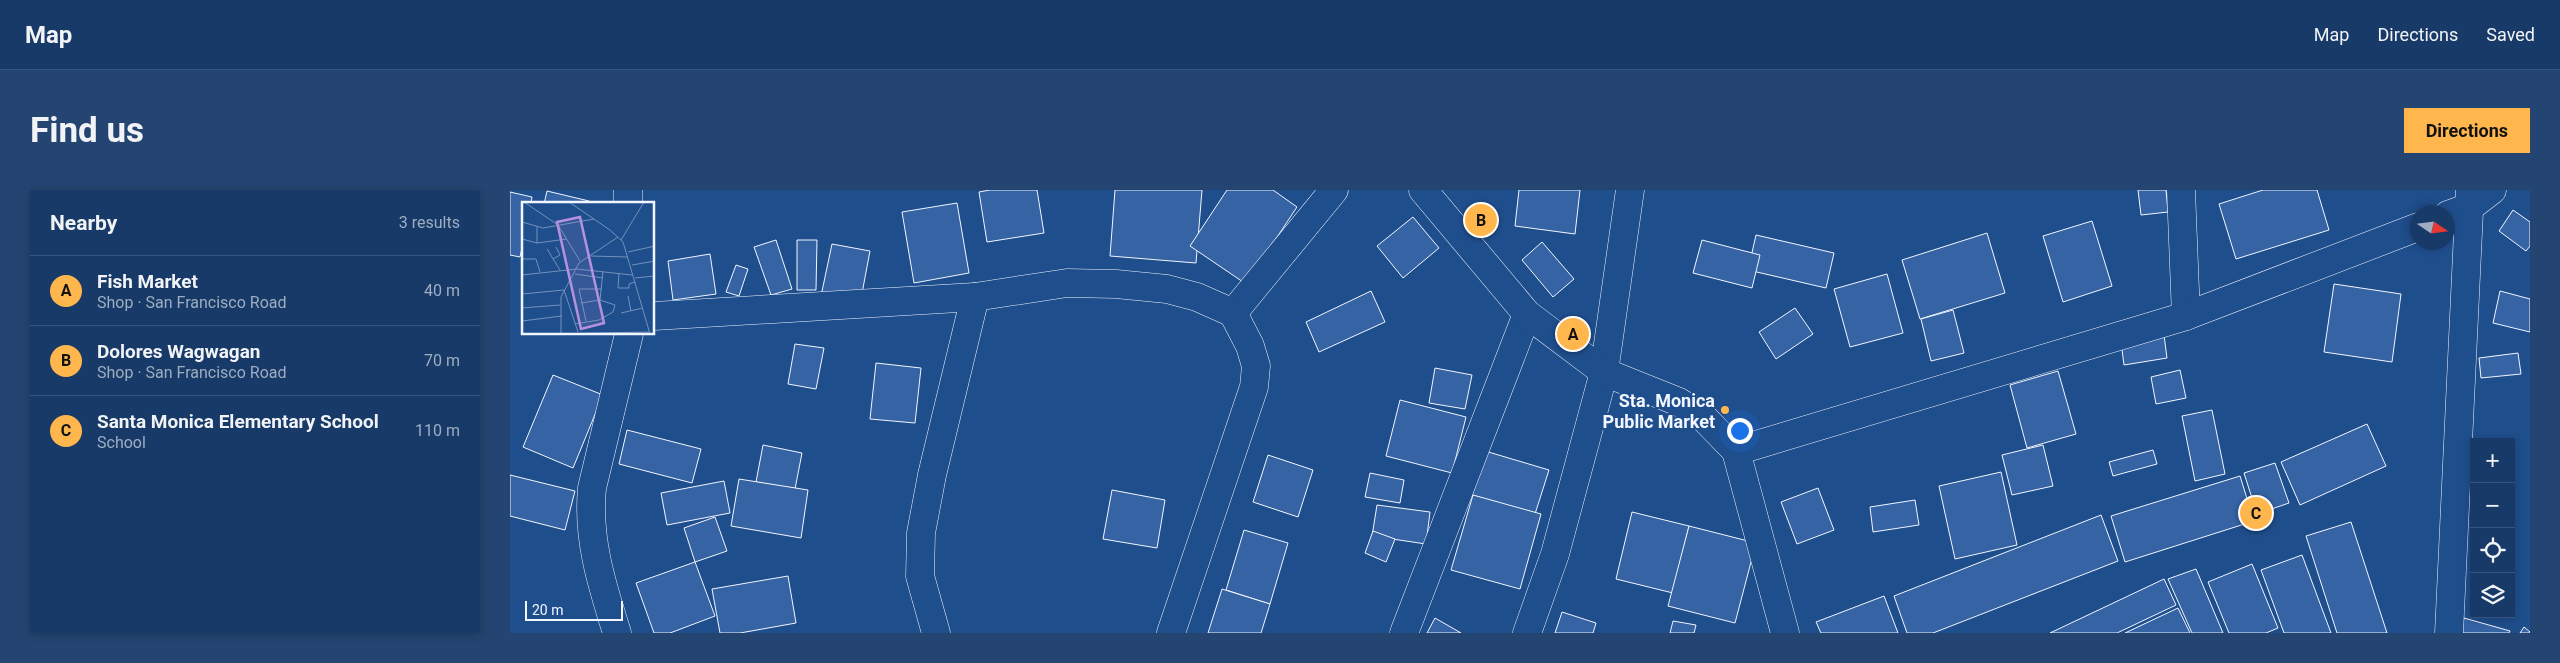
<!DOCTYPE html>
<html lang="en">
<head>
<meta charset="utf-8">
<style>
	body { margin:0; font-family:Roboto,sans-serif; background:#244571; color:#f1f3f6 }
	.controls { position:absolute; right:15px; bottom:15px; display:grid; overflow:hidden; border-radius:0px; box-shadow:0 2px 8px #0003 }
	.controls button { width:45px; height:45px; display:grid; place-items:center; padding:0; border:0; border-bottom:1px solid #36547d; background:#173a69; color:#f1f3f6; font:25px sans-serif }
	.compass { position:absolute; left:1900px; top:15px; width:45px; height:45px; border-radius:50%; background:#173a69; box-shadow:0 2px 8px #0003; rotate:103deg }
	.scale { position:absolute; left:15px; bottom:12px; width:98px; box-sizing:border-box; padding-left:5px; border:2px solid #f2f6ff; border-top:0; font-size:14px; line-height:18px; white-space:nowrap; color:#f2f6ff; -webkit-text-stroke:4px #1f4e8c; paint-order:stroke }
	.you { position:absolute; left:1229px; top:240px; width:18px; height:18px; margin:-12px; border:4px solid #fff; border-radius:50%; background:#1a73e8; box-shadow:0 0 0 8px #1a73e833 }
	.badge { display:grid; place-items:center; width:32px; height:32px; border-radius:50%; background:#ffb74d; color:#111; font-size:16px; font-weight:700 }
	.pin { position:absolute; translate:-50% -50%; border:2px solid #fff; box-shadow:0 1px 5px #0006 }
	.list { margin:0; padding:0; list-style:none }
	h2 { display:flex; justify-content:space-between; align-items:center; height:65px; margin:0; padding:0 20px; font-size:21px }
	h2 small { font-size:16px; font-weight:400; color:#9eadc0 }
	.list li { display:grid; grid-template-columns:32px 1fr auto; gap:15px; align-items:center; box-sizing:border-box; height:70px; padding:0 20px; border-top:1px solid #36547d }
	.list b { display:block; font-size:19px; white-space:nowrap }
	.list p { margin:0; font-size:16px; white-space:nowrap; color:#9eadc0 }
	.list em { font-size:16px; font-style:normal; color:#9eadc0 }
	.icon { flex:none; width:28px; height:28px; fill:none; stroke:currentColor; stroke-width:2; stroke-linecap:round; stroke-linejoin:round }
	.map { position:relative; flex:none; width:2020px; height:443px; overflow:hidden; border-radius:0px }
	header { display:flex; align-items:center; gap:30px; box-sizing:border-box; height:70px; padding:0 25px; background:#173a69; border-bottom:1px solid #36547d }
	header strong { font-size:24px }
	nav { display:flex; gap:28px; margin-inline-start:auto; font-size:18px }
	.intro { display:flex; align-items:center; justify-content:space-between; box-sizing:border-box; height:120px; padding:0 30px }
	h1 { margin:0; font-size:35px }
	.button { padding:12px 22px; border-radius:0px; background:#ffb74d; color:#111; font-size:18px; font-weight:700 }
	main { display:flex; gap:30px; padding:0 30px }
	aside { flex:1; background:#173a69; border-radius:0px; box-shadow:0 2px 8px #0003 }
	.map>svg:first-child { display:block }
	.building { fill:#3563a3; stroke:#f2f6ff }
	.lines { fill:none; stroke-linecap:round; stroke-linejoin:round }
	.minor-casing { stroke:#f2f6ff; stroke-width:29 }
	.tertiary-casing { stroke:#f2f6ff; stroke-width:29 }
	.minor { stroke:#1f4e8c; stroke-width:28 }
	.tertiary { stroke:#1f4e8c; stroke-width:28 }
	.poi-dot { fill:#ffb74d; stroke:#1f4e8c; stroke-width:2 }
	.labels { text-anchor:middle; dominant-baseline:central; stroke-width:4; stroke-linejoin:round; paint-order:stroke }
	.poi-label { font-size:18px; font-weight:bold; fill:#f2f6ff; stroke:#1f4e8c; text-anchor:end }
	.inset-road { fill:none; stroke:#7391ba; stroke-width:1 }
	.view { fill:#b691df; fill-opacity:0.15; stroke:#b691df; stroke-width:2.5 }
	.inset-edge { fill:none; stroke:#f2f6ff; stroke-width:2.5 }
</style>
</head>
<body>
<header>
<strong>Map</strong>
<nav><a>Map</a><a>Directions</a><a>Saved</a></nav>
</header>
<div class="intro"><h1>Find us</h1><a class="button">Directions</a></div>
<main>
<aside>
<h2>Nearby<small>3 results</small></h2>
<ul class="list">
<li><span class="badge">A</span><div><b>Fish Market</b><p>Shop · San Francisco Road</p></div><em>40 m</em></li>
<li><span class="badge">B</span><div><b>Dolores Wagwagan</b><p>Shop · San Francisco Road</p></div><em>70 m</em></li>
<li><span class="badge">C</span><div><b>Santa Monica Elementary School</b><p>School</p></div><em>110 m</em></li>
</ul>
</aside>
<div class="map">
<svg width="2020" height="443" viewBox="0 0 2020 443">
	<rect width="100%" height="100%" fill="#1f4e8c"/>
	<g class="building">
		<path d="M 480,0 L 527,0 L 534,43 L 477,52 L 469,2 Z"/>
		<path d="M 605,0 L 692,0 L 686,73 L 600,66 Z"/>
		<path d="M 717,0 L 763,0 L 787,17 L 736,94 L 680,56 Z"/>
		<path d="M 1009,0 L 1070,0 L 1065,44 L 1005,36 Z"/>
		<path d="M 1628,0 L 1656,0 L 1658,22 L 1631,25 Z"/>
		<path d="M 1753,0 L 1807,0 L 1819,40 L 1726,69 L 1709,14 Z"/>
		<path d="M 37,1 L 79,11 L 78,14 L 34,14 Z"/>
		<path d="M 0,2 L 22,7 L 21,14 L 14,14 L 14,49 L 10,67 L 0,65 Z"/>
		<path d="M 447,13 L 459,83 L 404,93 L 392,22 Z"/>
		<path d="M 2003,20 L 2020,32 L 2020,56 L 2016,61 L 1989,41 Z"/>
		<path d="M 903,27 L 929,58 L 893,88 L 867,56 Z"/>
		<path d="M 1582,31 L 1602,96 L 1553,112 L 1533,46 Z"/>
		<path d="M 1477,43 L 1495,103 L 1410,129 L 1392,70 Z"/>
		<path d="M 1246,45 L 1324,63 L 1316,98 L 1238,80 Z"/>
		<path d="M 266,50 L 282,99 L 261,105 L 244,57 Z"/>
		<path d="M 287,50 L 307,50 L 306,100 L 287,100 Z"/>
		<path d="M 1192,50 L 1250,65 L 1242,98 L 1183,83 Z"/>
		<path d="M 1032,52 L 1064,89 L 1043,107 L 1012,70 Z"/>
		<path d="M 322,54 L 360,61 L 350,114 L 311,106 Z"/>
		<path d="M 200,64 L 206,104 L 163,110 L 158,71 Z"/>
		<path d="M 226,75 L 238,79 L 229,106 L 216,102 Z"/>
		<path d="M 1377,84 L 1393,143 L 1340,157 L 1324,99 Z"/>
		<path d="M 1824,94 L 1891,104 L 1882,172 L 1814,162 Z"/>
		<path d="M 861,101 L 875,132 L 809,162 L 796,132 Z"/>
		<path d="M 1990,101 L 2020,109 L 2020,142 L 1983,133 Z"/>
		<path d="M 1285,118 L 1303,144 L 1266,169 L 1249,142 Z"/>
		<path d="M 1443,120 L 1454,163 L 1421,171 L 1411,129 Z"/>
		<path d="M 1654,145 L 1657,168 L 1614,175 L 1611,152 Z"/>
		<path d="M 285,154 L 314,158 L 306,199 L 278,194 Z"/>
		<path d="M 2008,163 L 2011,184 L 1971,188 L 1969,168 Z"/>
		<path d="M 366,173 L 411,178 L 405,233 L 360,229 Z"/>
		<path d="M 925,178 L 962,185 L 955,219 L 919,213 Z"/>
		<path d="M 1670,180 L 1676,208 L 1646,214 L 1641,187 Z"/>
		<path d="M 1548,181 L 1566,244 L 1517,258 L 1500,195 Z"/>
		<path d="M 43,185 L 93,205 L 63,278 L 13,257 Z"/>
		<path d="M 890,210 L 956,227 L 942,283 L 876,266 Z"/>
		<path d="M 1702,220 L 1715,284 L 1685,291 L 1672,226 Z"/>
		<path d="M 1857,234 L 1876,276 L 1790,315 L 1771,272 Z"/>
		<path d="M 117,240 L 191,259 L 182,293 L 109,274 Z"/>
		<path d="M 253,255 L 292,263 L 285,299 L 246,292 Z"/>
		<path d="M 1533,255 L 1543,296 L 1502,305 L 1492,265 Z"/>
		<path d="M 1643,260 L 1647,274 L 1603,286 L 1599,272 Z"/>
		<path d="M 975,261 L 1039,280 L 1025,324 L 962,305 Z"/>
		<path d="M 758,265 L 803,280 L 788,327 L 743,312 Z"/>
		<path d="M 1765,273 L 1779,313 L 1747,324 L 1734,283 Z"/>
		<path d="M 1491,282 L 1507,355 L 1445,369 L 1429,296 Z"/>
		<path d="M 860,283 L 894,290 L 890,313 L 855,307 Z"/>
		<path d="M 0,285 L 65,301 L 55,340 L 0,326 Z"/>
		<path d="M 1730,286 L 1744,331 L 1615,372 L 1601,326 Z"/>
		<path d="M 229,289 L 298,300 L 291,348 L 221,336 Z"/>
		<path d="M 214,291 L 220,323 L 157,335 L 151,303 Z"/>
		<path d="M 1308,298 L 1324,340 L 1287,354 L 1271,312 Z"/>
		<path d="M 602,300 L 655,310 L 647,358 L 593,349 Z"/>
		<path d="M 963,305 L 1031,324 L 1010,399 L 941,380 Z"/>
		<path d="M 1405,310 L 1409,335 L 1363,342 L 1360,317 Z"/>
		<path d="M 867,315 L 920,322 L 916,354 L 862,346 Z"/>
		<path d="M 1122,322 L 1179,336 L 1163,403 L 1106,389 Z"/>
		<path d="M 1591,325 L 1608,371 L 1423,443 L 1397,443 L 1384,406 Z"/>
		<path d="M 205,327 L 217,361 L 185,372 L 174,338 Z"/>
		<path d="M 1841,332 L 1877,443 L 1827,443 L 1796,346 Z"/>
		<path d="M 1179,336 L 1246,353 L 1225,433 L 1158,416 Z"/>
		<path d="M 734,340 L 778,353 L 760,414 L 716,400 Z"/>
		<path d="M 863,341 L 885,349 L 876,372 L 855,363 Z"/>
		<path d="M 1792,365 L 1821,443 L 1774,443 L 1751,380 Z"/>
		<path d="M 185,372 L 205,426 L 160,443 L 144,443 L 126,393 Z"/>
		<path d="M 1742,374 L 1768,438 L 1756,443 L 1719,443 L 1698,392 Z"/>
		<path d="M 1686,379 L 1713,443 L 1682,443 L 1658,389 Z"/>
		<path d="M 278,386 L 286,433 L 230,443 L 210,443 L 202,399 Z"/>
		<path d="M 1654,389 L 1666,415 L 1607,443 L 1540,443 Z"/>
		<path d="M 712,399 L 760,414 L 751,443 L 698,443 Z"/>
		<path d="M 1374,406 L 1388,443 L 1311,443 L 1306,432 Z"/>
		<path d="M 1668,418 L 1680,443 L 1615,443 Z"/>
		<path d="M 1052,422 L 1086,433 L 1083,443 L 1045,443 Z"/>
		<path d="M 925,428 L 951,443 L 917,443 Z"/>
		<path d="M 1954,428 L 2000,441 L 1999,443 L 1950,443 Z"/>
		<path d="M 1163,431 L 1186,435 L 1184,443 L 1160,443 Z"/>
		<path d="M 2014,437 L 2020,442 L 2020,443 L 2010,443 Z"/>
	</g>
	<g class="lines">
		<g class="minor-casing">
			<g id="minor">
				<path d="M 118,0 L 118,14"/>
				<path d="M 1671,0 L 1676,126"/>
				<path d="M 1938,25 L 1960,17 L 1982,0"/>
				<path d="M 723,123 L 824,0"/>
				<path d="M 144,126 L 465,107 L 557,93 L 606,94 L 657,99 L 687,107 L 723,123 L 740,156 L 746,176 L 744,197 L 661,443"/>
				<path d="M 1226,261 L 1676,126 L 1908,37"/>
				<path d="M 107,443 C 92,395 77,349 82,298 L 119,144"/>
				<path d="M 426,443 L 410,386 L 411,343 L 422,285 L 465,107"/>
				<path d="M 894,443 L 1017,124"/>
				<path d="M 1017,443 L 1045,364 L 1094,182 L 1120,0"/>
				<path d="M 1939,443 L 1960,0"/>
			</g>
		</g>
		<g class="tertiary-casing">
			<path id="tertiary" d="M 913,0 L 1017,124 L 1094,182 L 1169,212 L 1193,227 L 1226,261 L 1275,443"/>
		</g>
		<use href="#minor" class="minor"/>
		<use href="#tertiary" class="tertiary"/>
	</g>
	<circle class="poi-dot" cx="1215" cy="220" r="5"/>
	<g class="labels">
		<g class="poi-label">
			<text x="1205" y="210">Sta. Monica<tspan x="1205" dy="21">Public Market</tspan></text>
		</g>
	</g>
	<g transform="translate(12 12)">
		<rect width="132" height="132" fill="#1f4e8c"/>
		<path class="inset-road" d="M 2,0 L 36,23 L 58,59M 47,0 L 88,28 L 101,40 L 128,132M 0,20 L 21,26 L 72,17M 15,25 L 15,41 L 45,37M 0,37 L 15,41M 99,38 L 122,0M 25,47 L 38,68M 106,50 L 133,44M 69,54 L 106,55M 0,57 L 14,57 L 18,70M 31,57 L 38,53 L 34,45M 110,63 L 133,59M 97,71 L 96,86 L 107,86 L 107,82 L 113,80M 53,72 L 81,76M 0,73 L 55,67 L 110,73M 113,76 L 133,74M 0,92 L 42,88 L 56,130M 106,94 L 109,109M 78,98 L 81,69M 0,106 L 38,103M 99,111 L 121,106M 0,119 L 40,114M 64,119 L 57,87 L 80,87M 53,122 L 77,118 L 91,110 L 93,103 L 78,98 L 59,101M 25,132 L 127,130M 39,132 L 39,95 L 57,61 L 96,35"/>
		<path class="view" d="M 58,15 L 82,121 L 59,127 L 35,20 Z"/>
		<rect width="132" height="132" class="inset-edge"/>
	</g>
</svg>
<div class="controls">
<button>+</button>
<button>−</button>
<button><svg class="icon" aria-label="locate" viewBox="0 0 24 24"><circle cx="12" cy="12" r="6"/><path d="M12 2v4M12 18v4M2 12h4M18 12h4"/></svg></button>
<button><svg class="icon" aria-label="layers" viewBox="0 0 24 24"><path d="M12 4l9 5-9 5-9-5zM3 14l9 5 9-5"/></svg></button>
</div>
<svg class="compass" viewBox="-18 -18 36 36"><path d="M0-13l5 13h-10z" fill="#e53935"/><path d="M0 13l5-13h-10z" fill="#9eadc0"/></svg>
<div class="scale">20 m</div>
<div class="you"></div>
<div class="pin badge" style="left:1063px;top:144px">A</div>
<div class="pin badge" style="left:971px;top:30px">B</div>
<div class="pin badge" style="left:1746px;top:323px">C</div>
</div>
</main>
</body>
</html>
